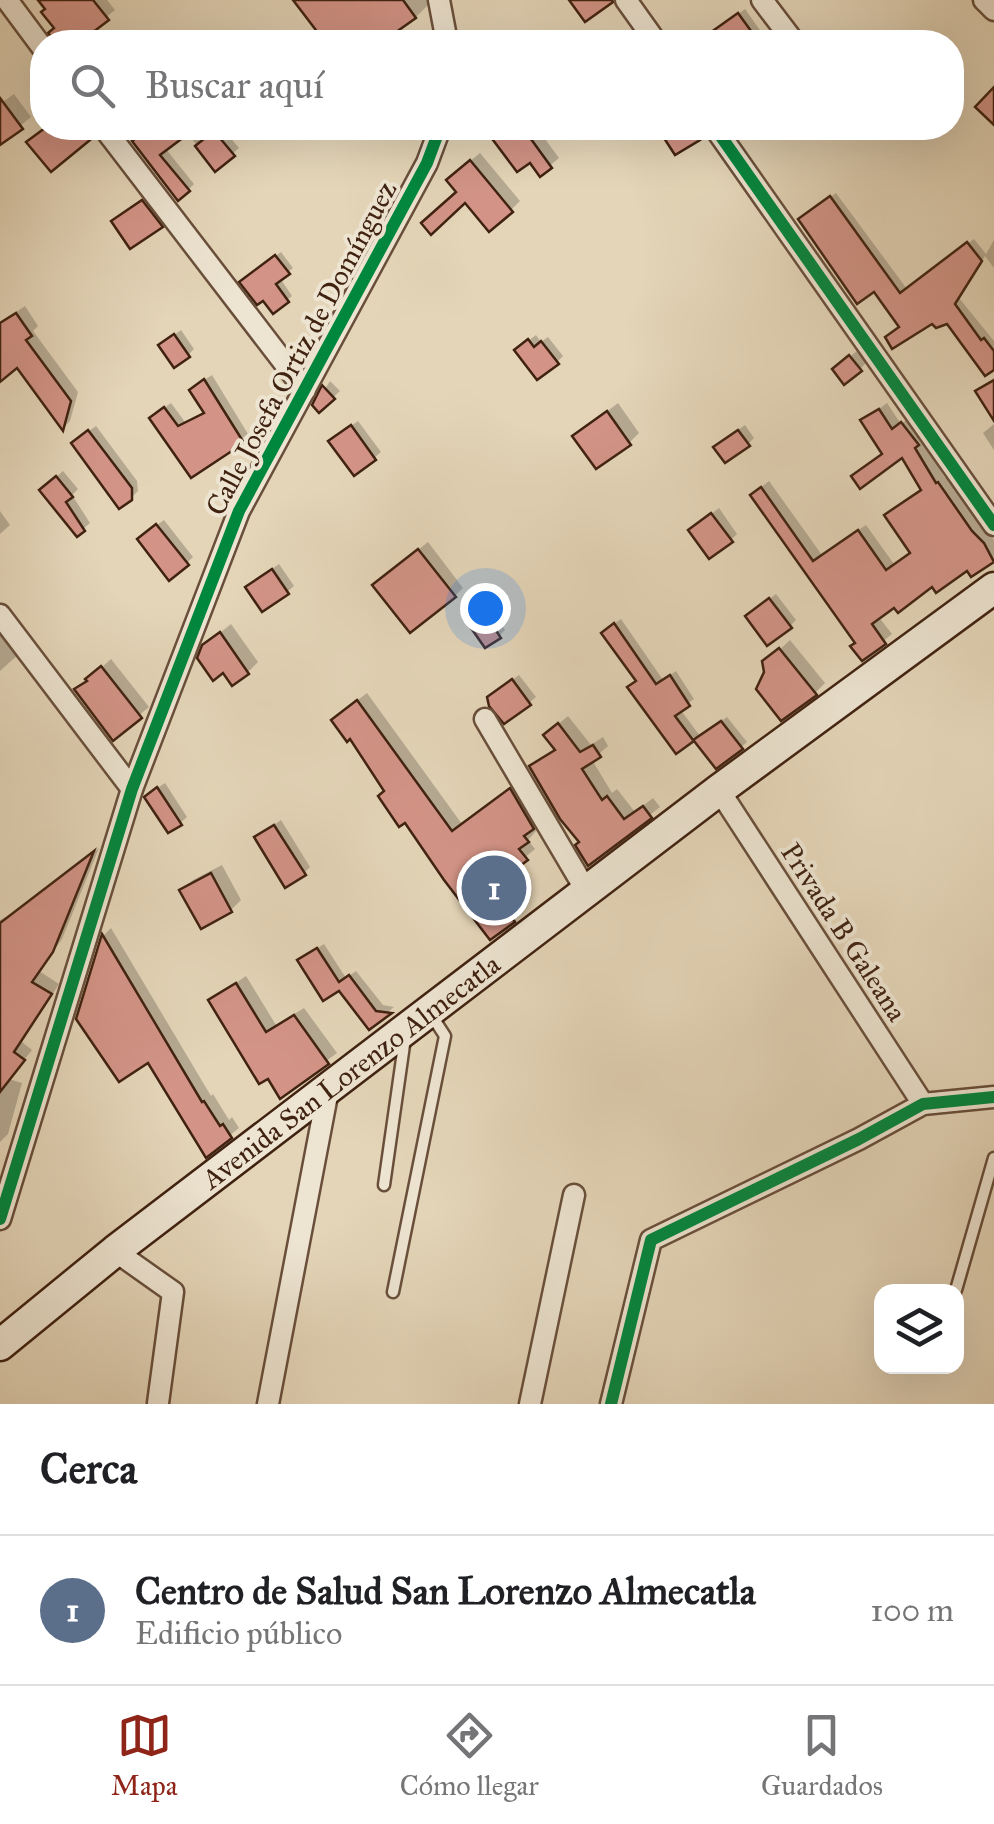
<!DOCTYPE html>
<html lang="es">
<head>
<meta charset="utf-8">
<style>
	body { margin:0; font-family:"IM FELL Great Primer",serif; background:#f2f2f2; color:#202124 }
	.controls { position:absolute; right:30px; bottom:30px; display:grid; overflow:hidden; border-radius:20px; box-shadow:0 10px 40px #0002 }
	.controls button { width:90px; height:90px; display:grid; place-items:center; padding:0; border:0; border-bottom:2px solid #e0e0e0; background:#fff; color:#202124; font:50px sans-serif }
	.you { position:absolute; left:485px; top:608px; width:35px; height:35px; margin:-25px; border:8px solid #fff; border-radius:50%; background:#1a73e8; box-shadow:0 0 0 15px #1a73e833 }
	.badge { display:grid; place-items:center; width:65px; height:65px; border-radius:50%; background:#8f2418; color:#fff; font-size:32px; font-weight:700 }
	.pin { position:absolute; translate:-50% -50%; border:5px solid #fff; box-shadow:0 2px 10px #0006 }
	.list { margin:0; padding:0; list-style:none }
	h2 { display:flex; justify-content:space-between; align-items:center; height:130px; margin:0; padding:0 40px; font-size:42px }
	h2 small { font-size:32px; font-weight:400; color:#757577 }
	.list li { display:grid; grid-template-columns:65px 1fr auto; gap:30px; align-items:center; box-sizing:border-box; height:150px; padding:0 40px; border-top:2px solid #e0e0e0 }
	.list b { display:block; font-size:38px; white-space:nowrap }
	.list p { margin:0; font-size:32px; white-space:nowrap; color:#757577 }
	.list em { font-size:32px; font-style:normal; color:#757577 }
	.icon { flex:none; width:55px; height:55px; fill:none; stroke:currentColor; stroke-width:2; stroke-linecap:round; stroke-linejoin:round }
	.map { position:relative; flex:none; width:994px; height:1404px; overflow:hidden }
	.search { position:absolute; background:#fff; box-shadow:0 10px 40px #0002; left:30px; right:30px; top:30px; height:110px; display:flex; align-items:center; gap:25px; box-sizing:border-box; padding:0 35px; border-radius:40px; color:#757577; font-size:38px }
	.sheet { height:280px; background:#fff }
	nav { display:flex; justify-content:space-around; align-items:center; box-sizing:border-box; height:140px; border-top:2px solid #e0e0e0; background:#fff; font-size:28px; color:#757577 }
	nav a { display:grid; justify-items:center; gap:5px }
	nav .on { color:#8f2418 }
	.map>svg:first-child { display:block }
	.shadow { fill:#0003 }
	.building { fill:#d39487; stroke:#402211; stroke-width:2.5 }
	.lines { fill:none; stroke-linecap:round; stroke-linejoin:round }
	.lane-casing { stroke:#694f3b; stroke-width:15 }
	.street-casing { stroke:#694f3b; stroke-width:25 }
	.secondary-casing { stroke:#402211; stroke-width:35 }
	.lane { stroke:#ede4d1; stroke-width:10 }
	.street { stroke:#ede4d1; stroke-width:20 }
	.secondary { stroke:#ede4d1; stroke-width:30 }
	.cycleway-casing { stroke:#ede4d1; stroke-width:19 }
	.cycleway { stroke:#00873e; stroke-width:12 }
	.labels { text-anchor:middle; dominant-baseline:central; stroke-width:8; stroke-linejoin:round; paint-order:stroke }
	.street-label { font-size:28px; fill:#402211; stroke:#ede4d1 }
</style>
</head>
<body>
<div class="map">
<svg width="994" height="1404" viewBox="0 0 994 1404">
	<rect width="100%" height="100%" fill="#e4d5b8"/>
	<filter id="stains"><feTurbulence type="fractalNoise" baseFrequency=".002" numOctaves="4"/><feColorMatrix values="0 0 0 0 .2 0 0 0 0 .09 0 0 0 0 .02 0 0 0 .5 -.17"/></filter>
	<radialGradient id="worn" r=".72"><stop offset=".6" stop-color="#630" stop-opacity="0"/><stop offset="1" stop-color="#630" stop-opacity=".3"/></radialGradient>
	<g class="shadow">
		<path d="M 36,0 L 107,0 L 115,10 L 76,42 L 57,42 L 52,33 L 57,28 Z"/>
		<path d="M 296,0 L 428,0 L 428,5 L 413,20 L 380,42 L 328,42 Z"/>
		<path d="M 745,9 L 762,33 L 751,42 L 726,42 L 717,30 Z"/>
		<path d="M 14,94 L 31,117 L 0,142 L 0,104 Z"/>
		<path d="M 46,128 L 98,128 L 88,138 L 30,143 Z"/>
		<path d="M 151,128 L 222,128 L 239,148 L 216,168 L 186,132 L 165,148 L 194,184 L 188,190 L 141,136 Z"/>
		<path d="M 484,128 L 537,128 L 559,158 L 540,174 L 530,159 L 517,169 Z"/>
		<path d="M 674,128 L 702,128 L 705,132 L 699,138 L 666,135 Z"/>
		<path d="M 480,153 L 520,201 L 511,210 L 459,192 L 458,171 Z"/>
		<path d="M 836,193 L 907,289 L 974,239 L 986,254 L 994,240 L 994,268 L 985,256 L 959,298 L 994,341 L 994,367 L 948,321 L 901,326 L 874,289 L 807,214 Z"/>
		<path d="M 150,196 L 168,219 L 161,225 L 121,215 Z"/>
		<path d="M 281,252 L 293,268 L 280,278 L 292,296 L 287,300 L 247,277 Z"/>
		<path d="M 25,306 L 38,326 L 33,331 L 78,392 L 70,421 L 63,428 L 18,364 L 0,379 L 0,323 Z"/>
		<path d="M 181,330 L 194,349 L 188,355 L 168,339 Z"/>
		<path d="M 536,335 L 541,342 L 548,337 L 563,356 L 557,362 L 524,344 Z"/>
		<path d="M 857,351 L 866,363 L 860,369 L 842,363 Z"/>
		<path d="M 212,375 L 248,434 L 192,475 L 158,412 L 171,403 L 185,422 L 206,411 L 198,384 Z"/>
		<path d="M 330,381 L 340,391 L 320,410 L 315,405 Z"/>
		<path d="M 618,403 L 639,433 L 629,443 L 575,436 Z"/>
		<path d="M 887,403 L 901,424 L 910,417 L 925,435 L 921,439 L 945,478 L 947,476 L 994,540 L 994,559 L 972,574 L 967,567 L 932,584 L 878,616 L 892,634 L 863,658 L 858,642 L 760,488 L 769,481 L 822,555 L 866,525 L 894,564 L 912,552 L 887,515 L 923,488 L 903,454 L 854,476 L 884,453 L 863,421 Z"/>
		<path d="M 358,421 L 381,452 L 374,458 L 338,435 Z"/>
		<path d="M 994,424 L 994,450 L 983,433 Z"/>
		<path d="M 745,425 L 754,438 L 748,444 L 723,441 Z"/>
		<path d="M 96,426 L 137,481 L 138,491 L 131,498 L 81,437 Z"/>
		<path d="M 63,471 L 78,489 L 72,495 L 90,523 L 83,529 L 48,484 Z"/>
		<path d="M 719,508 L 737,534 L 731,540 L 698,524 Z"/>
		<path d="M 0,511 L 10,525 L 0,534 Z"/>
		<path d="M 164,520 L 193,557 L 187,563 L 146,533 Z"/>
		<path d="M 428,542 L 463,588 L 454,597 L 385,576 Z"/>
		<path d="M 279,564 L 294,586 L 287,592 L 254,582 Z"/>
		<path d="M 776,594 L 796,620 L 790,626 L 754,610 Z"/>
		<path d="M 494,613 L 505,630 L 499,636 L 481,622 Z"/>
		<path d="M 621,619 L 663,680 L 676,671 L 694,699 L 680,709 L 700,736 L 727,717 L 747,742 L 741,747 L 716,766 L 694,737 L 676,750 L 609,627 Z"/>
		<path d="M 231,624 L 258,662 L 248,672 L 204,646 Z"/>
		<path d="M 5,630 L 21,652 L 0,671 L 0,634 Z"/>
		<path d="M 790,640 L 825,683 L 815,693 L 772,657 Z"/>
		<path d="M 111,659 L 149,707 L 113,737 L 77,690 Z"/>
		<path d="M 519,675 L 536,697 L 529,703 L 496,691 Z"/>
		<path d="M 367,693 L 462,824 L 520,781 L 541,818 L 533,826 L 536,831 L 528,840 L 535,849 L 499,879 L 522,911 L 513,920 L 387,791 L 343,711 Z"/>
		<path d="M 568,716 L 591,745 L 603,737 L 608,746 L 592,760 L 612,793 L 617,789 L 635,812 L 653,798 L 660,807 L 589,863 L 582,841 L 532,767 L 556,748 L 556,726 Z"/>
		<path d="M 165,783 L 187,817 L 180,823 L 153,791 Z"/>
		<path d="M 281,820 L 310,867 L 304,873 L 257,837 Z"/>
		<path d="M 99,848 L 62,939 L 39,971 L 59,984 L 22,1042 L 32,1050 L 9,1079 L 22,1083 L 8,1134 L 0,1142 L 0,920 L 14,913 Z"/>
		<path d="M 222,865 L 241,900 L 231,910 L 182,890 L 193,880 Z"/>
		<path d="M 111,928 L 211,1096 L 213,1094 L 229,1120 L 232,1117 L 239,1128 L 207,1154 L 149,1059 L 79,1018 L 104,935 Z"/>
		<path d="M 324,944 L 346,978 L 356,971 L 383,1005 L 394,1007 L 369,1027 L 340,987 L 307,955 Z"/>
		<path d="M 246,976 L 276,1025 L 304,1008 L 337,1053 L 281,1095 L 211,1000 Z"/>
	</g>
	<g class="building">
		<path d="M 38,0 L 93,0 L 109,20 L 80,42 L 55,42 L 48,33 L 54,28 L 41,12 L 45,9 Z"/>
		<path d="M 293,0 L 403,0 L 416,18 L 382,42 L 325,42 Z"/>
		<path d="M 569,0 L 612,0 L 613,2 L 585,22 Z"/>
		<path d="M 738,13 L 759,42 L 723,42 L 714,30 Z"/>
		<path d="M 994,87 L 994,125 L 975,107 Z"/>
		<path d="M 0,98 L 23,129 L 0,145 Z"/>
		<path d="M 45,128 L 80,128 L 90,140 L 51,172 L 26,142 Z"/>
		<path d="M 149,128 L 196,128 L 160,155 L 190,191 L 178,201 L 132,141 Z"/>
		<path d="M 484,128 L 523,128 L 552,168 L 540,177 L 530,163 L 517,172 Z"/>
		<path d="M 675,128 L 693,128 L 700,140 L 675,155 L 662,135 Z"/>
		<path d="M 214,131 L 235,156 L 215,172 L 195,146 Z"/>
		<path d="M 470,160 L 513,212 L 489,232 L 465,203 L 431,235 L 421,223 L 456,192 L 446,180 Z"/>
		<path d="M 830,196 L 900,293 L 967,242 L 982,261 L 955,304 L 981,340 L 984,338 L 994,351 L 994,370 L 985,376 L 947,324 L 936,328 L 932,324 L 892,349 L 885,337 L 899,327 L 874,292 L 857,304 L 798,219 Z"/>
		<path d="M 142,200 L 163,227 L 130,249 L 111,221 Z"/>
		<path d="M 275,255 L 290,274 L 276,284 L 289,302 L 273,314 L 263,301 L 257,305 L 239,282 Z"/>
		<path d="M 16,313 L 32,336 L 26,340 L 71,401 L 63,431 L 17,368 L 0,382 L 0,323 Z"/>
		<path d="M 174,334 L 190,357 L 174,368 L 158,345 Z"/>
		<path d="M 528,339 L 534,347 L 541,341 L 559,364 L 537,380 L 514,350 Z"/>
		<path d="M 849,355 L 862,371 L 844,385 L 832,369 Z"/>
		<path d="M 204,379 L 244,443 L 191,478 L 149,418 L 164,407 L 178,426 L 204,413 L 189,390 Z"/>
		<path d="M 994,380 L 994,421 L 975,391 Z"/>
		<path d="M 322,385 L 335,399 L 319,413 L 312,405 Z"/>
		<path d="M 879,409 L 892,429 L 901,422 L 919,445 L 915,448 L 936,483 L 938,482 L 972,531 L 984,543 L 994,562 L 971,577 L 967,571 L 936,593 L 932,587 L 898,613 L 894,608 L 872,624 L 886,644 L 862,661 L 850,646 L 855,643 L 750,495 L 761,487 L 813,561 L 858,530 L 886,570 L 910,553 L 884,515 L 921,490 L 902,458 L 860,489 L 851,476 L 882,454 L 860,420 Z"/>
		<path d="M 607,411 L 631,445 L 596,469 L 572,436 Z"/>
		<path d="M 351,425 L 376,460 L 354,476 L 328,441 Z"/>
		<path d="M 88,430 L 132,488 L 132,500 L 119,509 L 71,443 Z"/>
		<path d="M 738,430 L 750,446 L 725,463 L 713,447 Z"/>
		<path d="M 56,476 L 73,497 L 66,502 L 85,531 L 77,537 L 39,490 Z"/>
		<path d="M 711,513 L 733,542 L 709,559 L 688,530 Z"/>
		<path d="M 156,524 L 189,565 L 169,581 L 137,539 Z"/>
		<path d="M 418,549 L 456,597 L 410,633 L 372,585 Z"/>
		<path d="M 272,569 L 289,594 L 262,612 L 245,587 Z"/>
		<path d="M 769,598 L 792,628 L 767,646 L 745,616 Z"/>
		<path d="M 487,617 L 501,638 L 485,648 L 471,628 Z"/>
		<path d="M 614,623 L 656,684 L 670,675 L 690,706 L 675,716 L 693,740 L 721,721 L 743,749 L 716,769 L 694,741 L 676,754 L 627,687 L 636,681 L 601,633 Z"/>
		<path d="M 220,632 L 249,674 L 232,686 L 223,673 L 213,681 L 197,658 L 202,645 Z"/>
		<path d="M 779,648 L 817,695 L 781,721 L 756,689 L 764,672 L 762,661 Z"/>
		<path d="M 101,666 L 142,718 L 113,741 L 74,689 L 87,681 L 85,679 Z"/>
		<path d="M 512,679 L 531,705 L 504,724 L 489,706 L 487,697 Z"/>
		<path d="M 357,700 L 452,831 L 510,788 L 534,829 L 524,836 L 529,842 L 519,849 L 528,860 L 490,888 L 515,922 L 490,940 L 444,880 L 405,823 L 399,827 L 378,796 L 384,791 L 350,739 L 347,742 L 331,720 Z"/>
		<path d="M 558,723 L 580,752 L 593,745 L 601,757 L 582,769 L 602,800 L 607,796 L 624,819 L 643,806 L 652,818 L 588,866 L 575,845 L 579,842 L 560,819 L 529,766 L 555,750 L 543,735 Z"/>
		<path d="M 157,787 L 182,825 L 168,833 L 144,797 Z"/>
		<path d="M 274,825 L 306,875 L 285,888 L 254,837 Z"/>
		<path d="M 94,851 L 53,952 L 32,982 L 52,994 L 14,1052 L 25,1060 L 0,1092 L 0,923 Z"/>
		<path d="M 211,873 L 232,912 L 201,929 L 179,890 Z"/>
		<path d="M 102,934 L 202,1102 L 204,1101 L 220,1126 L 223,1124 L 232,1138 L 206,1158 L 148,1063 L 119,1082 L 76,1019 Z"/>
		<path d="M 317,948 L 339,982 L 349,975 L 376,1011 L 392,1013 L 369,1030 L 339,991 L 323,1001 L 297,960 Z"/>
		<path d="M 236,983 L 266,1032 L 294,1015 L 329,1064 L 280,1099 L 268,1079 L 259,1084 L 208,1000 Z"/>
	</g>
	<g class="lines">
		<g class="lane-casing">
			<g id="lane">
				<path d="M 384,1185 L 405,1038"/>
				<path d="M 956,1290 L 994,1158"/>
				<path d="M 393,1292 L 445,1036 L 432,1016"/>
			</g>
		</g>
		<g class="street-casing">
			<g id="street">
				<path d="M 7,0 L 42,47"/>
				<path d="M 439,0 L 447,42"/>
				<path d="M 626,0 L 656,42"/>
				<path d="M 762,0 L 794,42"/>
				<path d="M 984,0 L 994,10"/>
				<path d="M 104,128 L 305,390"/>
				<path d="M 715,128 L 994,525"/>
				<path d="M 0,615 L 132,789"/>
				<path d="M 485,719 L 587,892"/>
				<path d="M 719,790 L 923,1104"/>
				<path d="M 0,1219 L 132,789 L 239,511 L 427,163 L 440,128"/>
				<path d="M 115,1251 L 173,1292 L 158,1403"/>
				<path d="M 268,1404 L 328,1090"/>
				<path d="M 530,1404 L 574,1195"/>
				<path d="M 611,1404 L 651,1240 L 859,1139 L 923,1104 L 994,1097"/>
			</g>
		</g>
		<g class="secondary-casing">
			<g id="secondary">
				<path id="s1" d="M 0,1345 L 115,1251 L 719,790 L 994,588"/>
			</g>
		</g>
		<use href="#lane" class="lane"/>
		<use href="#street" class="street"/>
		<use href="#secondary" class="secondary"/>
		<g class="cycleway-casing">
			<g id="cycleway">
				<path d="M 715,128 L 994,525"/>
				<path d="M 0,1219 L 132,789 L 239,511 L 427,163 L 440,128"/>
				<path d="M 611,1404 L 651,1240 L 859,1139 L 923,1104 L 994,1097"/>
			</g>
		</g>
		<use href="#cycleway" class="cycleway"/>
	</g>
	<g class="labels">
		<g class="street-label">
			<text transform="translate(301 348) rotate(-62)">Calle Josefa Ortiz de Domínguez</text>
			<text transform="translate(844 932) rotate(57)">Privada B Galeana</text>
			<text stroke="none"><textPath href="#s1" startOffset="445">Avenida San Lorenzo Almecatla</textPath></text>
		</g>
	</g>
	<rect width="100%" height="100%" filter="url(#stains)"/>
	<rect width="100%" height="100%" fill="url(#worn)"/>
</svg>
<div class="controls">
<button><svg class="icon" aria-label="layers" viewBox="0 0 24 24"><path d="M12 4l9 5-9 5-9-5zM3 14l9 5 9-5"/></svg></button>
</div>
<div class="you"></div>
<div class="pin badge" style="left:494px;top:888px;background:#5c6f8a">1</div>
<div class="search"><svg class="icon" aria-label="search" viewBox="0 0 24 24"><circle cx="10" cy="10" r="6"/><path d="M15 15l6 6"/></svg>Buscar aquí</div>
</div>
<section class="sheet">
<h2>Cerca<small></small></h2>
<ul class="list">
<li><span class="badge" style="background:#5c6f8a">1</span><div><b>Centro de Salud San Lorenzo Almecatla</b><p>Edificio público</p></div><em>100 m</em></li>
</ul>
</section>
<nav>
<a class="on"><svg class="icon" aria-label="map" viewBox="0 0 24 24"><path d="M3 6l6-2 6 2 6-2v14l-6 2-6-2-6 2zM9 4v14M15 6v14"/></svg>Mapa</a>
<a><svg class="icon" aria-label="directions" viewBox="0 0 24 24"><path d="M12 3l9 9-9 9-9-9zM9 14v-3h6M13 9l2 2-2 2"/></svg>Cómo llegar</a>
<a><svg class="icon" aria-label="saved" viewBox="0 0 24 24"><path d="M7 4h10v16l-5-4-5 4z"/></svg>Guardados</a>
</nav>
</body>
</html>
